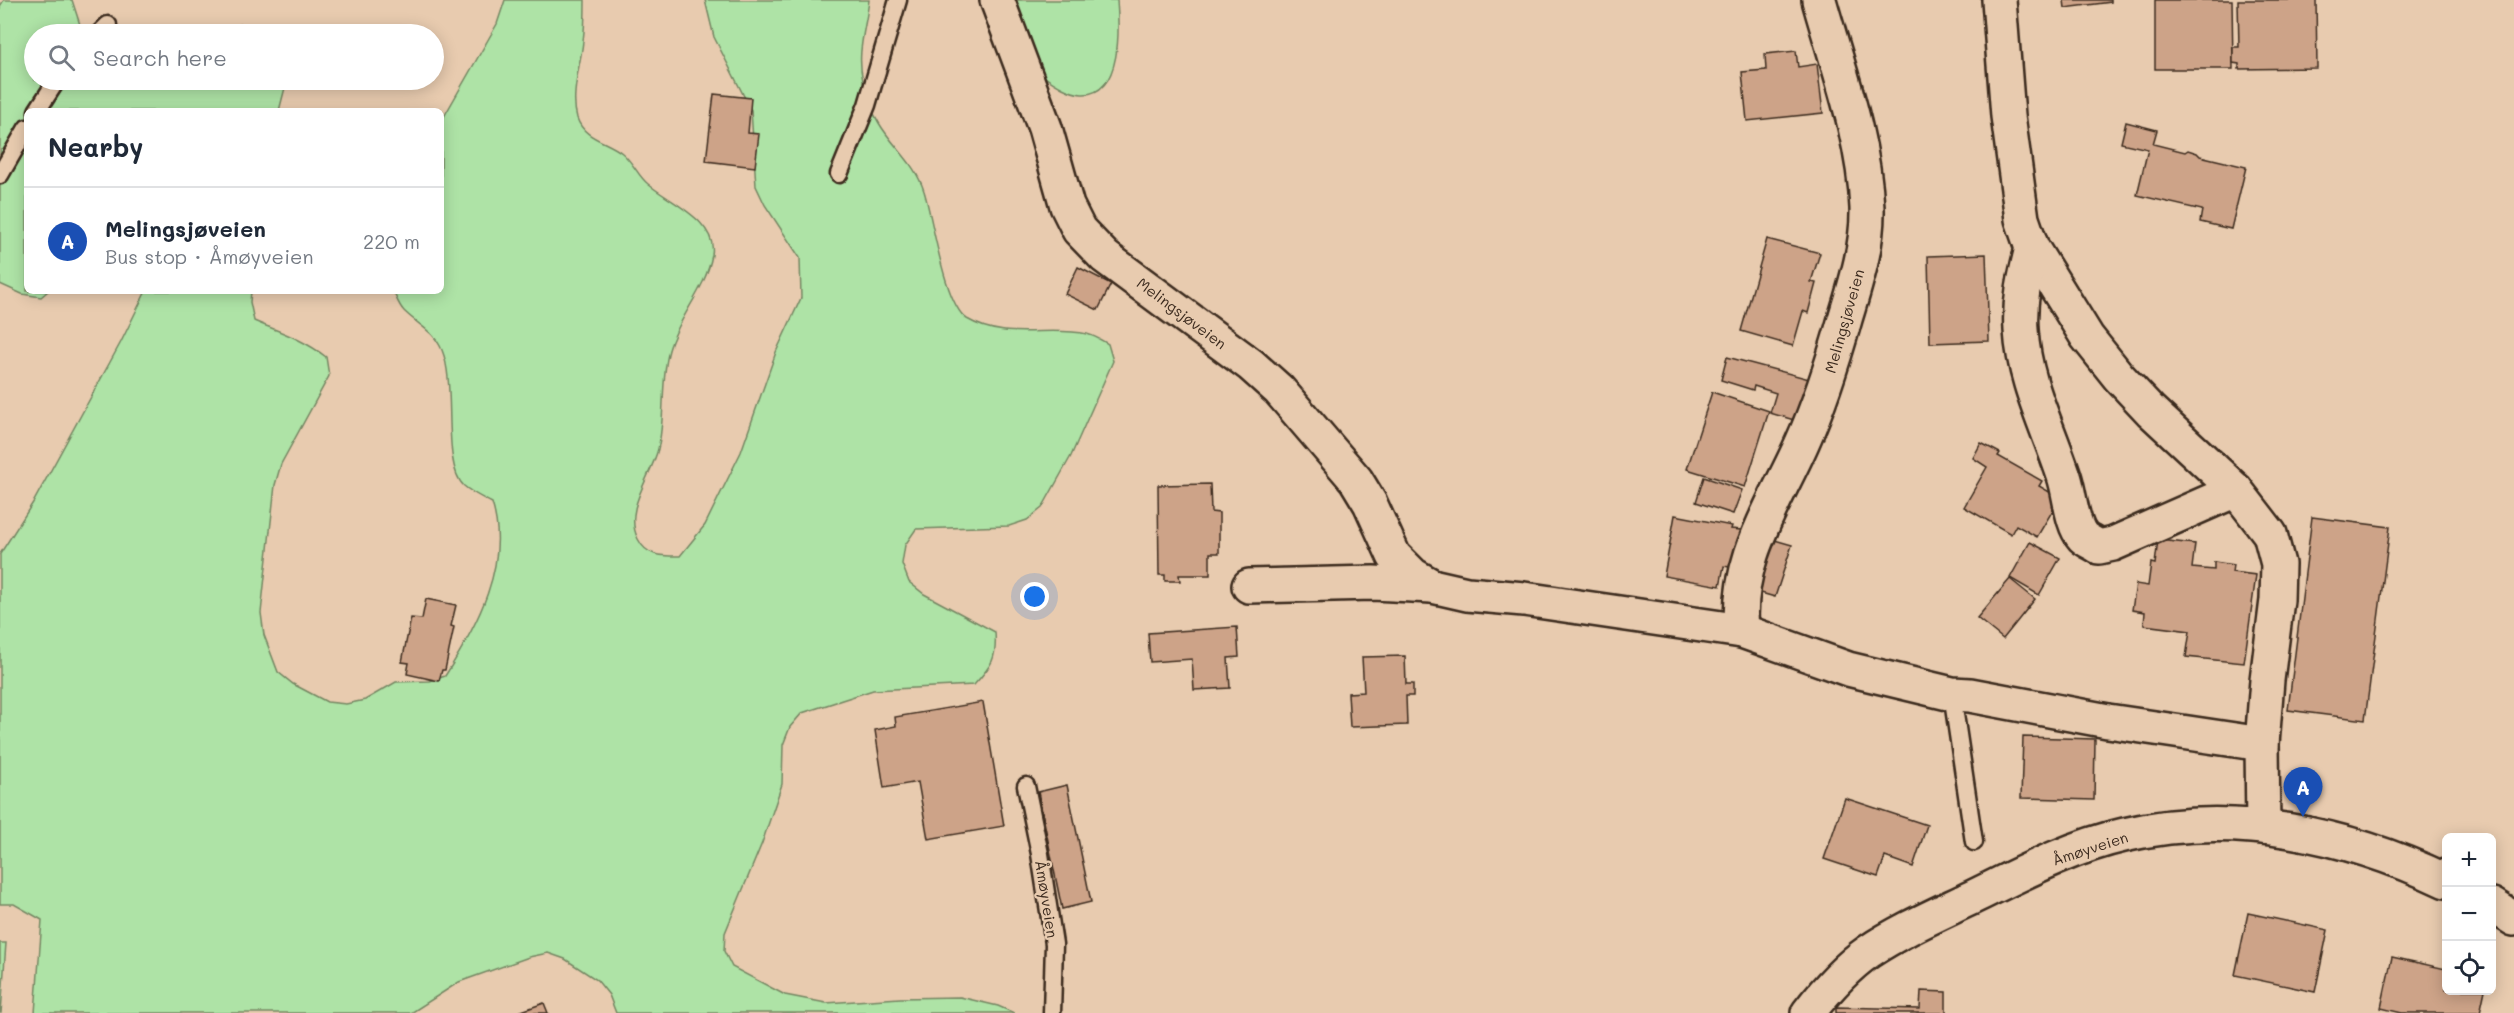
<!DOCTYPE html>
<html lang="en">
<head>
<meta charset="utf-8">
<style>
	body { margin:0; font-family:Mali,sans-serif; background:#f6f6f7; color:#1f2937 }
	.controls { position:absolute; right:18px; bottom:18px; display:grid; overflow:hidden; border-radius:9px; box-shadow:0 3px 15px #0003 }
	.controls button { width:54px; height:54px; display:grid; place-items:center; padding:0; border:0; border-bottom:2px solid #e0e1e3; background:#fff; color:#1f2937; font:30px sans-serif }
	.you { position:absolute; left:1035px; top:597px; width:21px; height:21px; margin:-15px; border:4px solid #fff; border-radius:50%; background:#1a73e8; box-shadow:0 0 0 9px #1a73e833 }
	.badge { display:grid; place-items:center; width:39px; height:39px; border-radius:50%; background:#d1495b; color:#fff; font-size:20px; font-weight:700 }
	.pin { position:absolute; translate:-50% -50px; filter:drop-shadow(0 2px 3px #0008) }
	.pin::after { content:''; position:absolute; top:32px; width:21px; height:18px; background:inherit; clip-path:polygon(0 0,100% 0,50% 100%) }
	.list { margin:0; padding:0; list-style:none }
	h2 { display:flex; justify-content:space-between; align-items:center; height:78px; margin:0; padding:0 24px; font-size:26px }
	h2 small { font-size:20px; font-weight:400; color:#747a83 }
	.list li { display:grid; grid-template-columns:39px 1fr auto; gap:18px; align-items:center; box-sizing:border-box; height:108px; padding:0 24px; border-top:2px solid #e0e1e3 }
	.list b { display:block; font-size:22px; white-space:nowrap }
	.list p { margin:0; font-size:20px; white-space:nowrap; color:#747a83 }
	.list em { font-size:20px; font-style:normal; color:#747a83 }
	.icon { flex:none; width:33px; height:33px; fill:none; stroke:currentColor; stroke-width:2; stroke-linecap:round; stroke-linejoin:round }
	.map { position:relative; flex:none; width:2514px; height:1013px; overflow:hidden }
	.search { position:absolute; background:#fff; box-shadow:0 3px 15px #0003; left:24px; top:24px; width:420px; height:66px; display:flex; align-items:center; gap:15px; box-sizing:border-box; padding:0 21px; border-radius:33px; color:#747a83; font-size:22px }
	.panel { position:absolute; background:#fff; box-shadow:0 3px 15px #0003; left:24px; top:108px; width:420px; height:186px; border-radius:9px }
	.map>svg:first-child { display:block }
	.green { fill:#aee3a6; stroke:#748662; stroke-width:1.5 }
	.building { fill:#cda388; stroke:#3b2a1e; stroke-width:1.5 }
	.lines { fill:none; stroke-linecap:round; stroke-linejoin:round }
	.service-casing { stroke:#3b2a1e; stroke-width:21 }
	.minor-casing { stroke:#3b2a1e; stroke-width:38 }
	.secondary-casing { stroke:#3b2a1e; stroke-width:38 }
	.service { stroke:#e8cbaf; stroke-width:16 }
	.minor { stroke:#e8cbaf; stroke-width:33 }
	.secondary { stroke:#e8cbaf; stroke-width:33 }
	.labels { text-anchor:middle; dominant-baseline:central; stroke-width:4.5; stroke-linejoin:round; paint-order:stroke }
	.street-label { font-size:15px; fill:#3b2a1e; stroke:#e8cbaf }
</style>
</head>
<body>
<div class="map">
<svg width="2514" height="1013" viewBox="0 0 2514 1013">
	<rect width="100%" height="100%" fill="#e8cbaf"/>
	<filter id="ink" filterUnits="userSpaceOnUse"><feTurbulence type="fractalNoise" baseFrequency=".0167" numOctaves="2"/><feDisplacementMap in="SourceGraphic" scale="12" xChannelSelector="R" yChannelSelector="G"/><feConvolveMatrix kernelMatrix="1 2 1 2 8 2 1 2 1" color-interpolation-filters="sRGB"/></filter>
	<g filter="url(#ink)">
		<g class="green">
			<path d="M 4,0 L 72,0 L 83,34 L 34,34 L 34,80 L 287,80 L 279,111 L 27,111 L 27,291 L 48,291 L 41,297 L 22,294 L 0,284 L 0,6 Z"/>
			<path d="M 505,0 L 585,0 C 585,14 585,27 583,41 C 581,64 570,94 577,118 C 584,139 607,141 622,153 C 633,162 638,176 648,184 C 669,202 718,221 712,255 C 706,289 679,316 669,350 C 660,382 666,416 658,449 C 651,477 623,510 638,539 C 647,557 662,556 680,556 L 705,525 L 741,452 L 776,352 L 801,298 L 800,258 L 765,205 L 756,186 L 751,110 L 714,37 L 705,0 L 869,0 C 866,28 856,52 863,81 C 866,94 872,112 879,123 C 893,147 916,164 924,191 C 933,219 944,304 967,319 C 1006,342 1047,325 1087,334 C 1095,336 1101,340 1108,344 L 1113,361 L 1071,456 L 1042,508 L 1027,520 L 1009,526 L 916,529 L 905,545 L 902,564 L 909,582 L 924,594 L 995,632 C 997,659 992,665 974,685 L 873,690 L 802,713 L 790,727 L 783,745 L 782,784 L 762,843 L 725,933 L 724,951 L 732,967 L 785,995 L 826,1003 L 900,998 L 960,997 L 998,1006 L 1014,1013 L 616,1013 L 609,995 L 597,980 L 565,959 L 548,953 L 529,957 L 459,982 L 411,1013 L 35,1013 L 42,920 L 14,904 L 0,904 L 0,554 L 34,501 L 121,342 L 146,291 L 251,291 L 250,302 L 254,321 C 280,332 303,339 326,357 L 329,376 L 281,464 L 275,485 L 261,613 L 264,635 L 278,672 L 293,684 L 327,702 L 346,704 L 365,700 L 396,682 L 430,681 L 445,676 C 477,626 511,563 492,503 C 483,498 472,493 464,486 C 441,464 457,386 442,350 C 434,331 418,325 404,311 C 399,306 396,297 393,291 L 441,291 L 441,122 L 497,24 Z"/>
			<path d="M 1010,0 L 1117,0 C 1119,25 1123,96 1082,94 C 1065,93 1047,78 1032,69 Z"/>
			<path d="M 242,24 L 262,24 L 281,34 L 208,34 Z"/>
			<path d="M 0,943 L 6,943 L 1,1013 L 0,1013 Z"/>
		</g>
		<g class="building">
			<path d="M 2064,0 L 2111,0 L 2111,2 L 2065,8 Z"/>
			<path d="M 2155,0 L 2232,0 L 2233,69 L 2155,69 Z"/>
			<path d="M 2238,0 L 2316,0 L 2317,68 L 2239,69 L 2239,64 L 2233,63 L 2233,47 L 2239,47 Z"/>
			<path d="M 1796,51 L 1798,67 L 1817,64 L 1823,113 L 1747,121 L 1742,72 L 1766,70 L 1765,54 Z"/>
			<path d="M 714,94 L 751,98 L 748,133 L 759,134 L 755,167 L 706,161 Z"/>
			<path d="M 2126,122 L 2157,130 L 2153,144 L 2185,152 L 2188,150 L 2197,153 L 2200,156 L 2246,167 L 2231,229 L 2200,222 L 2202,210 L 2137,195 L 2148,149 L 2121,143 Z"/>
			<path d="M 1767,239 L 1820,253 L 1811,282 L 1816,283 L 1808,313 L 1803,311 L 1793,346 L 1741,331 Z"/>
			<path d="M 1986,254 L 1989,341 L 1930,343 L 1928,256 Z"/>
			<path d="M 1078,267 L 1111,284 L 1098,310 L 1065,294 Z"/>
			<path d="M 1727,357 L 1813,380 L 1801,422 L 1770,413 L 1776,393 L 1754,386 L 1753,390 L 1721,380 Z"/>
			<path d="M 1712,392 L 1769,411 L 1745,487 L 1687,469 Z"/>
			<path d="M 1981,443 L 2000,453 L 1998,456 L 2042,481 L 2039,486 L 2060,498 L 2037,537 L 2016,525 L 2011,534 L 1964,507 L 1987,467 L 1973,458 Z"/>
			<path d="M 1704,477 L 1742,490 L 1733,514 L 1696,502 Z"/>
			<path d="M 1210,484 L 1211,512 L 1219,513 L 1219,553 L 1210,553 L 1210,575 L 1179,575 L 1180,581 L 1165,581 L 1165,575 L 1159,575 L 1158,485 Z"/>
			<path d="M 1675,515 L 1732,526 L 1731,529 L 1741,530 L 1735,568 L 1724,566 L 1720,586 L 1664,576 Z"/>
			<path d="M 2312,517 L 2390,527 L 2365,720 L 2288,710 Z"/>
			<path d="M 1771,539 L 1792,545 L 1775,597 L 1754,591 Z"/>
			<path d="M 2158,540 L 2195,544 L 2192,568 L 2214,570 L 2214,562 L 2233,565 L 2232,572 L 2256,575 L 2244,663 L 2186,657 L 2190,631 L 2144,625 L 2145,612 L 2132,610 L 2136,584 L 2148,586 L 2151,563 L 2155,564 Z"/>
			<path d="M 2030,542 L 2060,558 L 2039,595 L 2010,578 Z"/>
			<path d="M 2010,579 L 2035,599 L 2003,639 L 1977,618 Z"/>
			<path d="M 426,599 L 456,605 L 451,626 L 454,627 L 445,670 L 442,670 L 439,681 L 407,674 L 409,663 L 402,662 L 411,618 L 422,619 Z"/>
			<path d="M 1237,627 L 1239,657 L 1228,658 L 1230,688 L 1194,690 L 1192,659 L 1150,662 L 1148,633 Z"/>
			<path d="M 1405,656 L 1406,684 L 1413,684 L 1413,696 L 1406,696 L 1407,725 L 1350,727 L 1348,693 L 1364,692 L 1362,657 Z"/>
			<path d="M 983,702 L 1004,826 L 928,839 L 918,782 L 884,788 L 875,730 L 896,726 L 895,717 Z"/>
			<path d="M 2023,737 L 2095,739 L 2094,800 L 2021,798 Z"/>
			<path d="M 1067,785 L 1091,902 L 1062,909 L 1038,792 Z"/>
			<path d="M 1845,798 L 1927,825 L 1913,867 L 1885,857 L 1878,877 L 1824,859 Z"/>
			<path d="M 2248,913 L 2328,930 L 2315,992 L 2235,975 Z"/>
			<path d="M 2392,957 L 2446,969 L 2446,990 L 2485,990 L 2480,1013 L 2402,1013 L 2381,1008 Z"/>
			<path d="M 1921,991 L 1946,992 L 1946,1013 L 1836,1013 L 1836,1007 L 1920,1009 Z"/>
			<path d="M 544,1003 L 548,1013 L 516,1013 Z"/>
		</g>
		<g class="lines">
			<g class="service-casing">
				<g id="service">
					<path d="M 99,34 L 108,25"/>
					<path d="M 37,111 L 57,80"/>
					<path d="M 839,174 L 867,105 L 898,0"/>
					<path d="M 0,175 L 27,128"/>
					<path d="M 1952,694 L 1974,842"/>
					<path d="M 1026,786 L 1040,854 L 1054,944 L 1052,1013"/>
				</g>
			</g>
			<g class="minor-casing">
				<g id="minor">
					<path d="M 997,0 L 1045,128 L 1067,206 L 1079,230 L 1105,257 L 1251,365 L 1279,390 L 1356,480 L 1370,503 L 1394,556 L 1413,575 L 1432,586"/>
					<path d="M 1999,0 L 2008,116 L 2022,219 L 2032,248 L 2087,337 L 2119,377 L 2151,411 L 2236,490 L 2270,534 L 2278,564 L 2277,600 L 2267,680 L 2262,744 L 2263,827"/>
					<path d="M 2032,248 C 2025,276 2019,301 2021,330 C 2024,382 2048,427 2064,476 C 2070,493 2071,524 2083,537 C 2087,541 2095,544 2099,547 L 2113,544 L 2236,490"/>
					<path d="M 1249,586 L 1373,583 L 1432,586 L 1467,594 L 1524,599 L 1742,631 L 1848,669 L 1952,694 L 1970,695 L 2108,721 L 2262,744"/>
					<path d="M 1742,631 C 1735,559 1774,506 1802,443 C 1820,403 1833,362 1845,319 C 1856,283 1868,245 1867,208 C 1864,137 1838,68 1819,0"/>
				</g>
			</g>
			<g class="secondary-casing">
				<g id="secondary">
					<path d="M 2492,905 L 2514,919"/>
					<path d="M 1808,1013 C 1825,991 1845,968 1868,952 C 1901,930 1938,914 1973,897 C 2022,873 2071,847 2124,835 C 2233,809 2347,834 2446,881"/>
				</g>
			</g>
			<use href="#service" class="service"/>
			<use href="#minor" class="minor"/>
			<use href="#secondary" class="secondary"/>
		</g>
	</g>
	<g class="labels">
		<g class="street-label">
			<text transform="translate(1182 313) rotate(37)">Melingsjøveien</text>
			<text transform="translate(1844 321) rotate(-74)">Melingsjøveien</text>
			<text transform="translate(2090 848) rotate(-18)">Åmøyveien</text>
			<text transform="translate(1047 899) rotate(81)">Åmøyveien</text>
		</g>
	</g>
</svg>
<div class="controls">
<button>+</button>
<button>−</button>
<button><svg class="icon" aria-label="locate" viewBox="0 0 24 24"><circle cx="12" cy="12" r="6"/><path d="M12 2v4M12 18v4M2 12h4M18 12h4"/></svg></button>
</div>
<div class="you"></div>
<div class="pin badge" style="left:2303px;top:817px;background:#1a4fb4">A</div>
<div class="search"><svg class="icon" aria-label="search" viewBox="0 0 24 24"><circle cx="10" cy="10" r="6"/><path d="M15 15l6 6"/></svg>Search here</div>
<section class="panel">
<h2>Nearby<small></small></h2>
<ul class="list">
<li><span class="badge" style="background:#1a4fb4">A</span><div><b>Melingsjøveien</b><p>Bus stop · Åmøyveien</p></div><em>220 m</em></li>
</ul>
</section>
</div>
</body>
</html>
